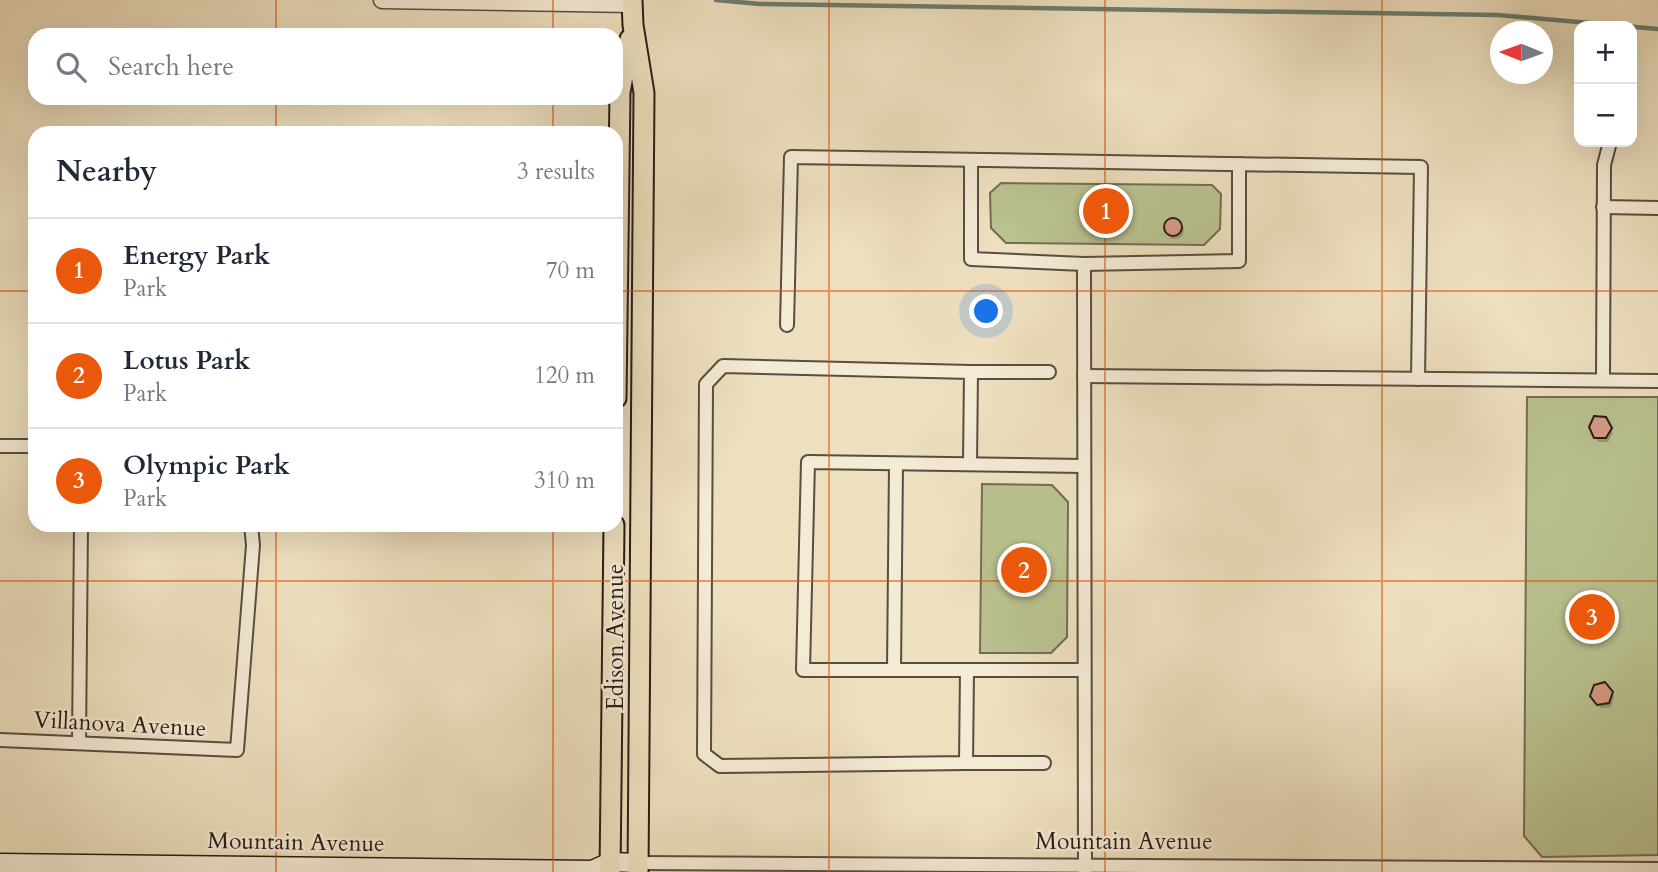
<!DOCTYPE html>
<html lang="en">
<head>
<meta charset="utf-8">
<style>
	body { margin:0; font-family:Cardo,serif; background:#f2f2f3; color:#1f2937 }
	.controls { position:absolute; right:21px; top:21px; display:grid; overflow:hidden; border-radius:14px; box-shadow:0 7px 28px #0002 }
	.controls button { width:63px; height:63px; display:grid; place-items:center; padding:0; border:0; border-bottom:2px solid #e0e1e3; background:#fff; color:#1f2937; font:35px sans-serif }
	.compass { position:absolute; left:1490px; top:21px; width:63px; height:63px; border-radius:50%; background:#fff; box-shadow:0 7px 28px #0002; rotate:271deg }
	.you { position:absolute; left:987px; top:312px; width:24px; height:24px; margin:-18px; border:5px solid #fff; border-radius:50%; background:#1a73e8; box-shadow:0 0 0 10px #1a73e833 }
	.badge { display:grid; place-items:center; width:46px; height:46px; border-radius:50%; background:#ea580c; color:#fff; font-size:23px; font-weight:700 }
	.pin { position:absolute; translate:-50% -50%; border:4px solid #fff; box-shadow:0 2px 7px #0006 }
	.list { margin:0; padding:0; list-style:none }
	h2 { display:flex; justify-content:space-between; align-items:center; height:91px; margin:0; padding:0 28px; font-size:30px }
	h2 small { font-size:23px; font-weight:400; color:#747a83 }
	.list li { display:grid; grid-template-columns:46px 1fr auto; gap:21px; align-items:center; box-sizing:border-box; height:105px; padding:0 28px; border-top:2px solid #e0e1e3 }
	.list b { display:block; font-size:26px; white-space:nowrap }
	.list p { margin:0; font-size:23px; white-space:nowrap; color:#747a83 }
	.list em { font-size:23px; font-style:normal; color:#747a83 }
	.icon { flex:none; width:38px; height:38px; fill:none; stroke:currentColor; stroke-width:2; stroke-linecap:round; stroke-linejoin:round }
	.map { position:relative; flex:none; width:1658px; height:872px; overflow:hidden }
	.search { position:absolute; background:#fff; box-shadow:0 7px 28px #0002; left:28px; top:28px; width:595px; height:77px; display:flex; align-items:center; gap:18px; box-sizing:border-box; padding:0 24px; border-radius:21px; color:#747a83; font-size:26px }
	.panel { position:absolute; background:#fff; box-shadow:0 7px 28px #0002; left:28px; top:126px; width:595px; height:406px; border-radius:21px }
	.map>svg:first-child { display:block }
	.green { fill:#bac291; stroke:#706f54; stroke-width:2 }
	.shadow { fill:#0003 }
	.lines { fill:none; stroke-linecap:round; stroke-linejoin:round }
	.stream { stroke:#6d7d70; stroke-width:4.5 }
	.building { fill:#d99c86; stroke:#271c17; stroke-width:2 }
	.minor-casing { stroke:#594d41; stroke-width:16 }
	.tertiary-casing { stroke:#594d41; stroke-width:19 }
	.secondary-casing { stroke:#271c17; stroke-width:21 }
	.primary-casing { stroke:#271c17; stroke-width:23 }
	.minor { stroke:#f4ebd5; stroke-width:12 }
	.tertiary { stroke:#f4ebd5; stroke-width:16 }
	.secondary { stroke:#f4ebd5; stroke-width:18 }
	.primary { stroke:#eee0bf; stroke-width:19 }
	.grid { fill:none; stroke:#d5530d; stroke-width:2; stroke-opacity:0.55 }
	.labels { text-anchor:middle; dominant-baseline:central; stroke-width:5; stroke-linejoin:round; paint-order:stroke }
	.street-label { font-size:23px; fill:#271c17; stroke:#f4ebd5 }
</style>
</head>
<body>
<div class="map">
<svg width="1658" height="872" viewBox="0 0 1658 872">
	<rect width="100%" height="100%" fill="#eee0bf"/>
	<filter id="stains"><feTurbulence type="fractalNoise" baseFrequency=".00286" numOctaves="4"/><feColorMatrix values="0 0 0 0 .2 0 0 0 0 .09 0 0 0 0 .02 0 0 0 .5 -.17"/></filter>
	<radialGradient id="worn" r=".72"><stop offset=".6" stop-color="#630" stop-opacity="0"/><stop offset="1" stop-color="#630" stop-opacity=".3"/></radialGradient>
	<g class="green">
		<path d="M 1001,183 L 1212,185 L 1221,194 L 1220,229 L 1204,245 L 1006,243 L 991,228 L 990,193 Z"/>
		<path d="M 1527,397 L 1658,397 L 1658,855 L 1542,857 L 1524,836 Z"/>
		<path d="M 982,484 L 1052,485 L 1068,502 L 1067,637 L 1051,653 L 980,653 Z"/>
	</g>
	<g class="shadow">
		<circle cx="1175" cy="230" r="9"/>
		<path d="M 1605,418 L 1613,433 L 1608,442 L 1598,442 L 1591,427 Z"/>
		<path d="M 1612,693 L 1614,697 L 1611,707 L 1601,708 L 1594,700 Z"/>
	</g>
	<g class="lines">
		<path class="stream" d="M 716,0 L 760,4 L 1498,15 L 1658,29"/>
	</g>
	<g class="building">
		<circle cx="1173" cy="227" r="9"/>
		<path d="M 1594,416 L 1606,417 L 1612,428 L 1606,438 L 1594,438 L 1589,427 Z"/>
		<path d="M 1605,682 L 1613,692 L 1609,703 L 1597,705 L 1590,696 L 1594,685 Z"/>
	</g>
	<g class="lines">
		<g class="minor-casing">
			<g id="minor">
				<path d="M 971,160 L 971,259 L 1084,264 L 1239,261 L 1239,164"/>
				<path d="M 1603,207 L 1658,208"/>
				<path d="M 1084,264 L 1085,872"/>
				<path d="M 787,325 L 791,157 L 1421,167 L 1418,379"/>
				<path d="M 971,372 L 1049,372"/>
				<path d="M 1084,376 L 1658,381"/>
				<path d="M 1603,380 L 1604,165 L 1610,142"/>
				<path d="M 0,446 L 35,446"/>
				<path d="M 894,670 L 896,464"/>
				<path d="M 967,670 L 966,763 L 720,766 L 704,754 L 706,384 L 723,366 L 971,372 L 970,464"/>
				<path d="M 1082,670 L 803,670 L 808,462 L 1083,466"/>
				<path d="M 0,740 L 237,750 L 253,545 L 251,525"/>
				<path d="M 79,743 L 81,525"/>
				<path d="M 966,763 L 1044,763"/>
				<path d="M 638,863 L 1658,869"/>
			</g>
		</g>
		<g class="tertiary-casing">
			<path id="tertiary" d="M 382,0 L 632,4"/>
		</g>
		<g class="secondary-casing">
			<path id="secondary" d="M 0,863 L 592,870 L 610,862 L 638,863"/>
		</g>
		<g class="primary-casing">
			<g id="primary">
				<path d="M 632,0 L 633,25 L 644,93 L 638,872"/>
				<path d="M 616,398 L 620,92 L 630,39"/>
				<path d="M 610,872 L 614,525"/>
			</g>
		</g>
		<use href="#minor" class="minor"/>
		<use href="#tertiary" class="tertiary"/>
		<use href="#secondary" class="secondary"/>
		<use href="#primary" class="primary"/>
	</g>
	<path class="grid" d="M 276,0 L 276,35M 553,0 L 553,35M 829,0 L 829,872M 1105,0 L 1105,872M 1382,0 L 1382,872M 276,98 L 276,133M 553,98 L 553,133M 0,291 L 35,291M 616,291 L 1658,291M 276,525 L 276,872M 553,525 L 553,872M 0,581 L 1658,581"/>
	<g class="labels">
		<g class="street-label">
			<text transform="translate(615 637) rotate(-90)">Edison Avenue</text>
			<text transform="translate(120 724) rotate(3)">Villanova Avenue</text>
			<text x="1124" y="841">Mountain Avenue</text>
			<text transform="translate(296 842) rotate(1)">Mountain Avenue</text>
		</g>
	</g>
	<rect width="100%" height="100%" filter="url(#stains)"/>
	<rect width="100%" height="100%" fill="url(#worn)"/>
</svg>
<div class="controls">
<button>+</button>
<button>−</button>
</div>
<svg class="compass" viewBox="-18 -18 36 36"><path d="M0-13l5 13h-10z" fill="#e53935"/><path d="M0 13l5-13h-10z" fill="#747a83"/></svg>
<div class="you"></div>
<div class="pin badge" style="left:1106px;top:211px">1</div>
<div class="pin badge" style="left:1024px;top:570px">2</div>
<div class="pin badge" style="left:1592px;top:617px">3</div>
<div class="search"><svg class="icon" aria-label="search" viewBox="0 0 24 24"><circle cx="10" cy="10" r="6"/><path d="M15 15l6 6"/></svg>Search here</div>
<section class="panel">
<h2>Nearby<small>3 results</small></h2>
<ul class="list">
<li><span class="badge">1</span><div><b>Energy Park</b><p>Park</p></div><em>70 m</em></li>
<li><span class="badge">2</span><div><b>Lotus Park</b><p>Park</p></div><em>120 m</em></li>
<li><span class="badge">3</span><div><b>Olympic Park</b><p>Park</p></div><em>310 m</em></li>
</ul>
</section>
</div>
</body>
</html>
